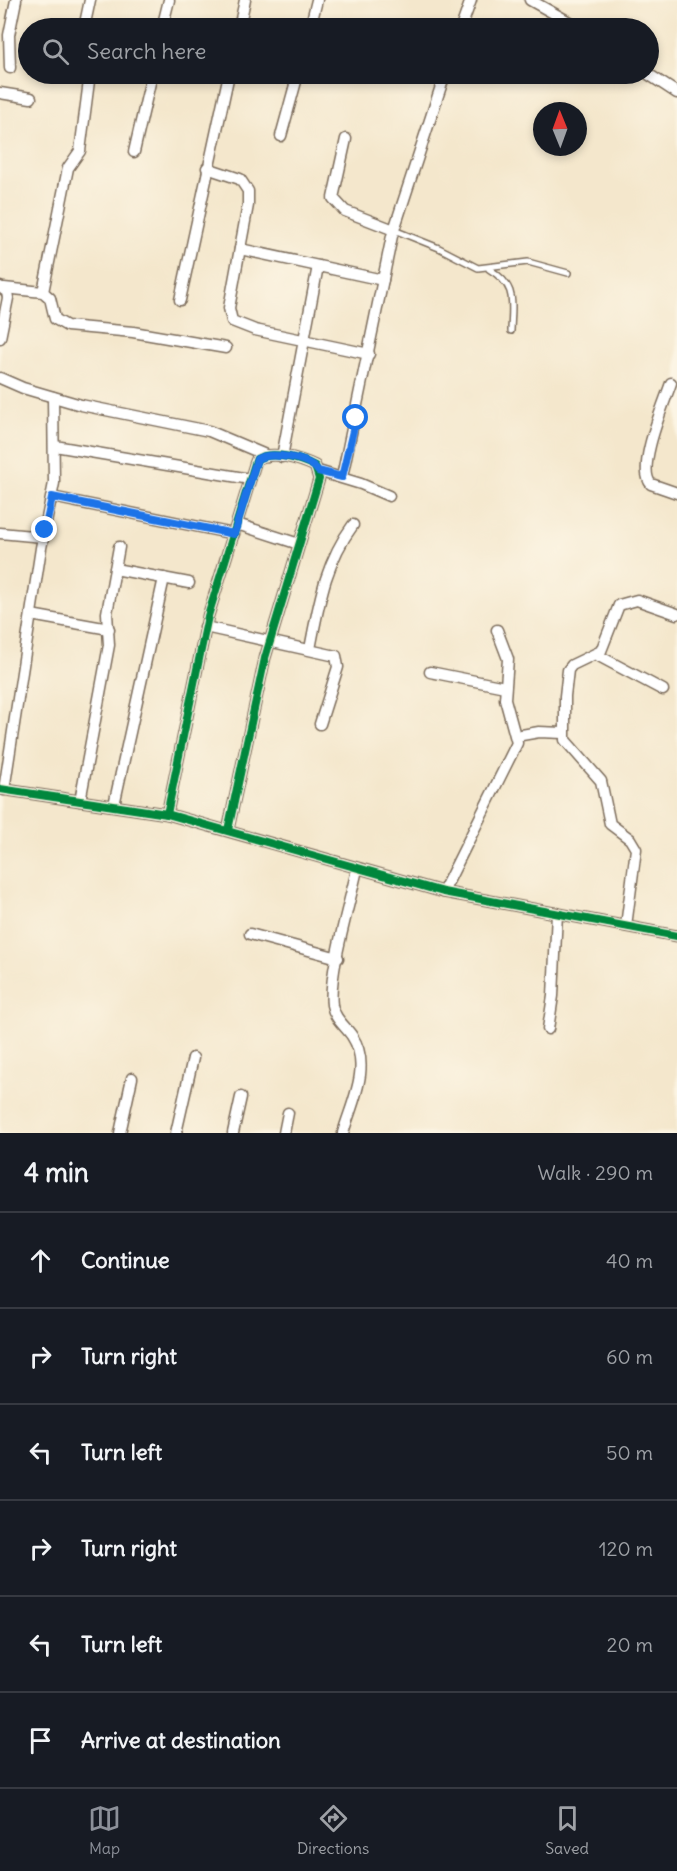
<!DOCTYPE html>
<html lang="en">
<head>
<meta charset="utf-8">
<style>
	body { margin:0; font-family:Delius,sans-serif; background:#242831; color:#f1f3f6 }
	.compass { position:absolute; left:533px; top:102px; width:54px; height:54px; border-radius:50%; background:#171b24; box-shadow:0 3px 9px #0003; rotate:359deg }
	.stop { position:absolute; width:18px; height:18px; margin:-14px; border:4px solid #1a73e8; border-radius:50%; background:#fff }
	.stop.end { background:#1a73e8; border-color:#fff; box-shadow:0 2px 6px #0008 }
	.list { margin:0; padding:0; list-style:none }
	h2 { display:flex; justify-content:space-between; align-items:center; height:78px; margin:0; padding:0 24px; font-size:26px }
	h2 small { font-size:20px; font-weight:400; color:#9ea1a6 }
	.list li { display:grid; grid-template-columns:39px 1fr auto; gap:18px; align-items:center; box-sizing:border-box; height:96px; padding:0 24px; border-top:2px solid #363941 }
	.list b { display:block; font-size:22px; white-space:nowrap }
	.list em { font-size:20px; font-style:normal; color:#9ea1a6 }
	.icon { flex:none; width:33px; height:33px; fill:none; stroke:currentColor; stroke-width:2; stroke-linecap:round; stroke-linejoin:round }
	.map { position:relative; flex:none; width:677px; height:1133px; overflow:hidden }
	.search { position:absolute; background:#171b24; box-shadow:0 3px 9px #0003; left:18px; right:18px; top:18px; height:66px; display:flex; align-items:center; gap:15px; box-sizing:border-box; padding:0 21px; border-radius:33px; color:#9ea1a6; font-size:22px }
	.sheet { height:654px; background:#171b24 }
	nav { display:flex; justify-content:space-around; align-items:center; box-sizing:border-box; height:84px; border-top:2px solid #363941; background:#171b24; font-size:16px; color:#9ea1a6 }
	nav a { display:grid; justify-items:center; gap:3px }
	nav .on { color:#8c9099 }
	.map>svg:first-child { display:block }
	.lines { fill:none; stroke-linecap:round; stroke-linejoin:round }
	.lane-casing { stroke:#7c6c5b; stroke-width:8 }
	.street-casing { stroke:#7c6c5b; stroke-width:13 }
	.lane { stroke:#fff; stroke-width:5 }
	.street { stroke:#fff; stroke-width:10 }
	.cycleway-casing { stroke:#fcf5e5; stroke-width:11 }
	.cycleway { stroke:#00873e; stroke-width:8 }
	.route { stroke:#1a73e8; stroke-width:8 }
</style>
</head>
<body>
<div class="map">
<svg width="677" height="1133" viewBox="0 0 677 1133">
	<rect width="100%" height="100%" fill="#fcf5e5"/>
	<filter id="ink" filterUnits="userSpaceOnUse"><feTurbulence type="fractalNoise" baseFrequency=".0167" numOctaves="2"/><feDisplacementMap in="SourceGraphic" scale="12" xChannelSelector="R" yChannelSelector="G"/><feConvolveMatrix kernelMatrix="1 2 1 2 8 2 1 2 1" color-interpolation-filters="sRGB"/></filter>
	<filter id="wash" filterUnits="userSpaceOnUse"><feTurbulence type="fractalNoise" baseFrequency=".008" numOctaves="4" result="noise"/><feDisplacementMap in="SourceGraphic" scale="24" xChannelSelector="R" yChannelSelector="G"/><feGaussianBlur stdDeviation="1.35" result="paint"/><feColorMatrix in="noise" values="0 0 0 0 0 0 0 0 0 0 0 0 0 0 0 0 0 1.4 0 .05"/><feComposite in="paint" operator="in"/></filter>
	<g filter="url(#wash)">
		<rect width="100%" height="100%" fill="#f4e7cc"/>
	</g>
	<g filter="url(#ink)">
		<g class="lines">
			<g class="lane-casing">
				<g id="lane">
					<path d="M 394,230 L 439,248 L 478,268 L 528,262 L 568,273"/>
					<path d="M 489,269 C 517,286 512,300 511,331"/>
				</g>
			</g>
			<g class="street-casing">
				<g id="street">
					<path d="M 530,0 L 580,28"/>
					<path d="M 84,28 L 90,0"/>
					<path d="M 162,28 L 169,0"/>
					<path d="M 239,28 L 245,0"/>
					<path d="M 310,28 L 317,0"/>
					<path d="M 461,28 L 471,0"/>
					<path d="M 10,68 L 9,35 L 16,0"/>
					<path d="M 648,74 L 677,93"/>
					<path d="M 0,93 L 31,98"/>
					<path d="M 281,136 L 298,74"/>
					<path d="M 346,139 L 333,198 L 345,211 L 394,230"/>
					<path d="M 134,152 L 152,74"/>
					<path d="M 207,168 L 240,179 L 248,191 L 248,205 L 229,308 L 232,321 L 255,330 L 369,354"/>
					<path d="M 240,249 L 383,280"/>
					<path d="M 0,287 L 7,292 L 8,298 L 0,338"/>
					<path d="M 4,288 L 43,292 L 50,298 L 55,319 L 67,326 L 133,332 L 226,348"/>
					<path d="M 43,292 L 68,168 L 80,151 L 89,81 L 78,74"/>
					<path d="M 180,300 L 229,74"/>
					<path d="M 0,378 L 23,388 L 81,405 L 209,431 L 268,456"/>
					<path d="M 671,383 C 664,404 636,468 651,484 L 677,493"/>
					<path d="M 55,446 L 250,479"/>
					<path d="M 282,457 L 318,266"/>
					<path d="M 318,471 L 361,484 L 389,496"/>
					<path d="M 342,477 L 392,236 L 445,74"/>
					<path d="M 52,497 L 234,534"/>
					<path d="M 237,524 L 299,544"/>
					<path d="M 0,533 L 43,537"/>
					<path d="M 115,569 L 189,583"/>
					<path d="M 31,615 L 109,629"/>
					<path d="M 205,627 L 336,656 L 338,667 L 320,724"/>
					<path d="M 310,649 C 319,603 325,563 353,525"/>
					<path d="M 597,655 L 663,690"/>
					<path d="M 430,672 L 505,687"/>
					<path d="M 516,736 L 539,732 L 563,733"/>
					<path d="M 0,789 L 167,814 L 443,892 L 677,936"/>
					<path d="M 4,790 L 41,548 L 54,483 L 53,397"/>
					<path d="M 80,801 L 109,645 L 107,613 L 119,547"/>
					<path d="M 114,805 L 164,578"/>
					<path d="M 167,814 L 208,616 L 255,464 L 257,459 C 273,450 300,459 315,466 L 319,479 L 265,658 L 228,830"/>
					<path d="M 443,892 L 517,743 L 505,699 L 508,659 L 497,630"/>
					<path d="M 626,926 L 636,849 L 630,839 L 610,824 L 601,781 L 565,740 L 565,696 L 568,670 L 572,665 L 601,651 L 619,605 L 637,600 L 677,614"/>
					<path d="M 250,934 L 338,958"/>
					<path d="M 548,1029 L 553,996 L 557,913"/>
					<path d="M 120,1133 L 132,1078"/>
					<path d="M 176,1133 L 193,1058"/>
					<path d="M 233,1133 L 241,1097"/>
					<path d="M 284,1133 L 288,1113"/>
					<path d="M 343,1133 C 352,1102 372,1066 352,1036 C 345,1026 334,1018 332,1005 C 328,974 350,903 357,869"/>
				</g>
			</g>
			<use href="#lane" class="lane"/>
			<use href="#street" class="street"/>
			<g class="cycleway-casing">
				<g id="cycleway">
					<path d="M 0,789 L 167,814 L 443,892 L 677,936"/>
					<path d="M 167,814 L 208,616 L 255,464 L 257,459 C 273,450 300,459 315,466 L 319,479 L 265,658 L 228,830"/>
				</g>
			</g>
			<use href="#cycleway" class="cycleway"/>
		</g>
	</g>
	<g class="lines" filter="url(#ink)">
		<path class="route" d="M 45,530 L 52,497 L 234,534 L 257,459 C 271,451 310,458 318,471 L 342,477 L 356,418"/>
	</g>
</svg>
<svg class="compass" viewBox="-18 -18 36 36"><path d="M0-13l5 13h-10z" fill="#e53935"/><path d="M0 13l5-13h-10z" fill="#9ea1a6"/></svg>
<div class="stop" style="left:356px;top:418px"></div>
<div class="stop end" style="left:45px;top:530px"></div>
<div class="search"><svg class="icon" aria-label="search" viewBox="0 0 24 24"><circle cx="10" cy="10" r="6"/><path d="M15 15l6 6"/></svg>Search here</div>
</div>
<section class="sheet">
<h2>4 min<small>Walk · 290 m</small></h2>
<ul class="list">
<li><svg class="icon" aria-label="ahead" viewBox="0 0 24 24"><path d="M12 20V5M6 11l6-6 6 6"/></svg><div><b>Continue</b></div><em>40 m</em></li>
<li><svg class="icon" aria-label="right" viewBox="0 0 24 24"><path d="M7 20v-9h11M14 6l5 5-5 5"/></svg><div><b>Turn right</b></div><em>60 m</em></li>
<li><svg class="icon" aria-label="left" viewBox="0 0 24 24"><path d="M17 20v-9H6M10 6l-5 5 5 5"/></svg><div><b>Turn left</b></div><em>50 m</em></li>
<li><svg class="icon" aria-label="right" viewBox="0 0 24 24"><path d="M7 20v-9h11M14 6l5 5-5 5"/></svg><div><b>Turn right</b></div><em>120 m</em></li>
<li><svg class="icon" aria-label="left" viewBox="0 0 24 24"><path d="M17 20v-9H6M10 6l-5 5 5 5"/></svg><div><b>Turn left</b></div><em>20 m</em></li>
<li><svg class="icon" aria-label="arrive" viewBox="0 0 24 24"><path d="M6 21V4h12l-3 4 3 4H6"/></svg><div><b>Arrive at destination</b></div></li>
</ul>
</section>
<nav>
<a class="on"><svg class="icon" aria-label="map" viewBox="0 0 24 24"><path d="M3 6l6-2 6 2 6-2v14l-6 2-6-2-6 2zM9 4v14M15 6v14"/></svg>Map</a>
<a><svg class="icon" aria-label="directions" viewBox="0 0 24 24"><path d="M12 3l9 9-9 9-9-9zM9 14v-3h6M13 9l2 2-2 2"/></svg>Directions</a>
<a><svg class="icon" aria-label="saved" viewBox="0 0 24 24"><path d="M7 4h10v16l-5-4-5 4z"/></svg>Saved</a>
</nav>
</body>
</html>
